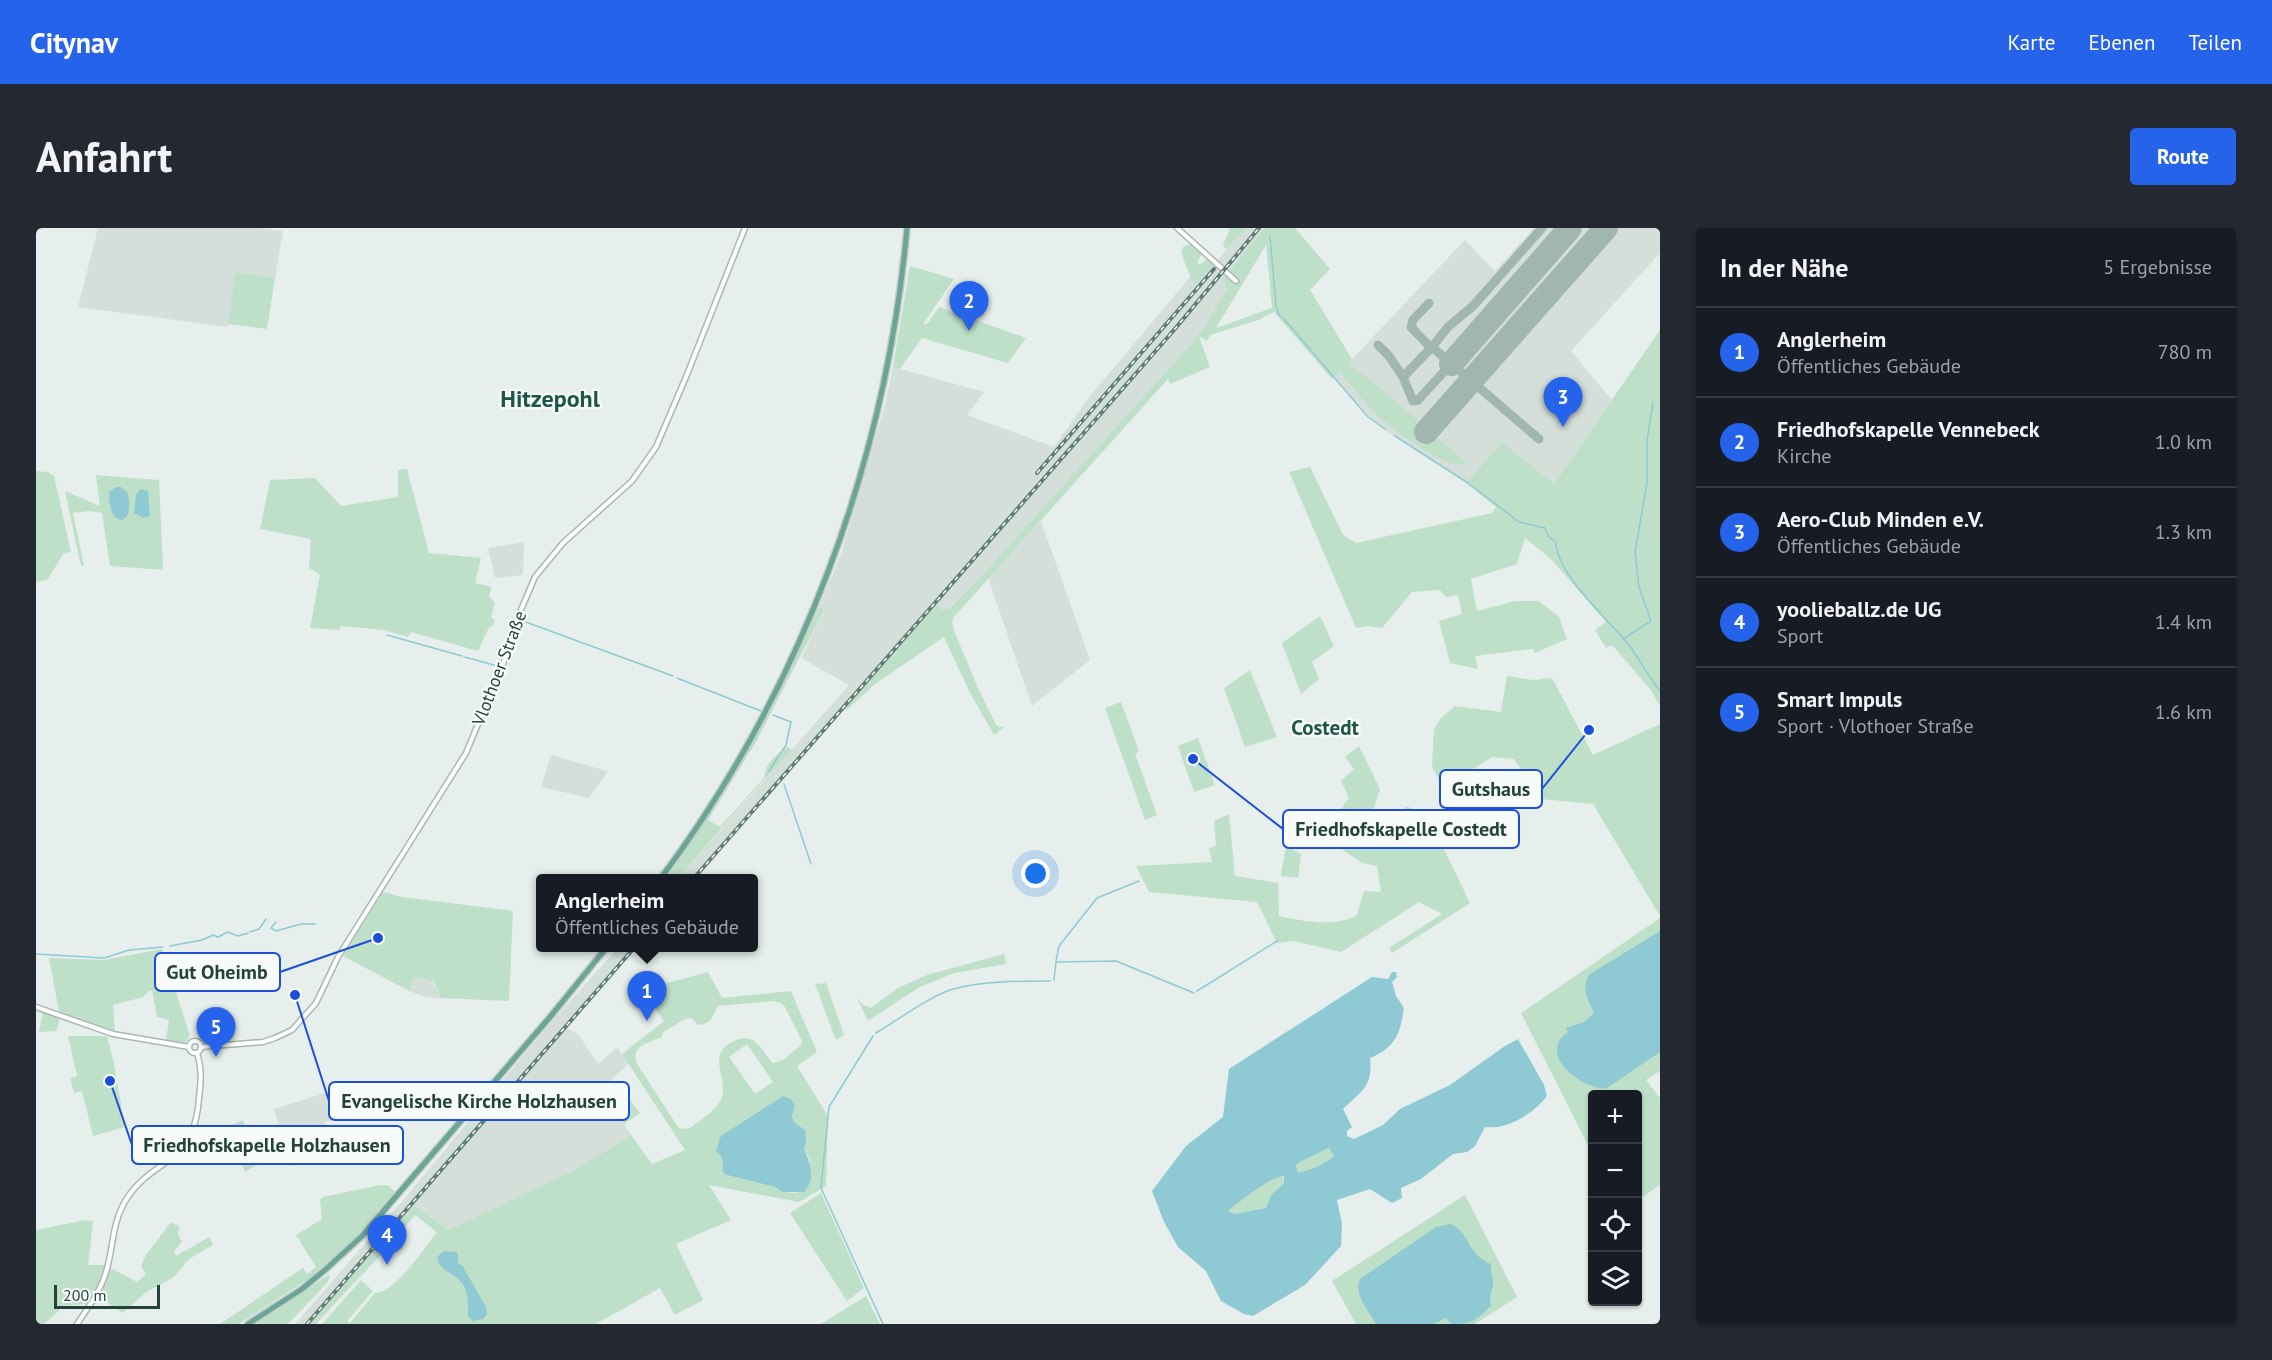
<!DOCTYPE html>
<html lang="de">
<head>
<meta charset="utf-8">
<style>
	body { margin:0; font-family:"PT Sans",sans-serif; background:#242831; color:#f1f3f6 }
	.controls { position:absolute; right:18px; bottom:18px; display:grid; overflow:hidden; border-radius:6px; box-shadow:0 2px 4px #0004 }
	.controls button { width:54px; height:54px; display:grid; place-items:center; padding:0; border:0; border-bottom:2px solid #363941; background:#171b24; color:#f1f3f6; font:30px sans-serif }
	.scale { position:absolute; left:18px; bottom:15px; width:106px; box-sizing:border-box; padding-left:6px; border:3px solid #24423a; border-top:0; font-size:16px; line-height:21px; white-space:nowrap; color:#24423a; -webkit-text-stroke:4px #f7fbf9; paint-order:stroke }
	.you { position:absolute; left:1000px; top:646px; width:21px; height:21px; margin:-15px; border:4px solid #fff; border-radius:50%; background:#1a73e8; box-shadow:0 0 0 9px #1a73e833 }
	.badge { display:grid; place-items:center; width:39px; height:39px; border-radius:50%; background:#2563eb; color:#fff; font-size:20px; font-weight:700 }
	.pin { position:absolute; translate:-50% -50px; filter:drop-shadow(0 2px 3px #0008) }
	.pin::after { content:''; position:absolute; top:32px; width:21px; height:18px; background:inherit; clip-path:polygon(0 0,100% 0,50% 100%) }
	.popup { position:absolute; left:500px; top:646px; width:222px; height:78px; box-sizing:border-box; display:grid; place-content:center; border-radius:6px; background:#171b24; filter:drop-shadow(0 2px 4px #0005); font-size:20px; white-space:nowrap; color:#9ea1a6 }
	.popup b { font-size:22px; color:#f1f3f6 }
	.popup::after { content:''; position:absolute; left:50%; top:100%; margin-left:-12px; border:12px solid transparent; border-top-color:#171b24 }
	.list { margin:0; padding:0; list-style:none }
	h2 { display:flex; justify-content:space-between; align-items:center; height:78px; margin:0; padding:0 24px; font-size:26px }
	h2 small { font-size:20px; font-weight:400; color:#9ea1a6 }
	.list li { display:grid; grid-template-columns:39px 1fr auto; gap:18px; align-items:center; box-sizing:border-box; height:90px; padding:0 24px; border-top:2px solid #363941 }
	.list b { display:block; font-size:22px; white-space:nowrap }
	.list p { margin:0; font-size:20px; white-space:nowrap; color:#9ea1a6 }
	.list em { font-size:20px; font-style:normal; color:#9ea1a6 }
	.icon { flex:none; width:33px; height:33px; fill:none; stroke:currentColor; stroke-width:2; stroke-linecap:round; stroke-linejoin:round }
	.map { position:relative; flex:none; width:1624px; height:1096px; overflow:hidden; border-radius:6px }
	header { display:flex; align-items:center; gap:36px; box-sizing:border-box; height:84px; padding:0 30px; background:#2563eb; color:#fff }
	header strong { font-size:28px }
	nav { display:flex; gap:33px; margin-inline-start:auto; font-size:21px }
	.intro { display:flex; align-items:center; justify-content:space-between; box-sizing:border-box; height:144px; padding:0 36px }
	h1 { margin:0; font-size:42px }
	.button { padding:15px 27px; border-radius:6px; background:#2563eb; color:#fff; font-size:21px; font-weight:700 }
	main { display:flex; gap:36px; padding:0 36px }
	aside { flex:1; background:#171b24; border-radius:6px; box-shadow:0 2px 4px #0004 }
	.map>svg:first-child { display:block }
	.built { fill:#d4dfda }
	.green { fill:#bfe0c8; fill-rule:evenodd }
	.water { fill:#8ec9d4; fill-rule:evenodd }
	.lines { fill:none; stroke-linecap:round; stroke-linejoin:round }
	.stream { stroke:#8ec9d4; stroke-width:1.5 }
	.taxiway { stroke:#a2b6b0; stroke-width:9 }
	.runway { stroke:#a2b6b0; stroke-width:24 }
	.minor-casing { stroke:#a8b8b2; stroke-width:7 }
	.major-casing { stroke:#c2cac8; stroke-width:8 }
	.minor { stroke:#fff; stroke-width:4 }
	.major { stroke:#6aa596; stroke-width:5 }
	.rail-casing { stroke:#5f7d75; stroke-width:4 }
	.rail { stroke:#f7fbf9; stroke-width:1.5; stroke-dasharray:4.5; stroke-linecap:butt }
	.labels { text-anchor:middle; dominant-baseline:central; stroke-width:4.5; stroke-linejoin:round; paint-order:stroke }
	.street-label { font-size:18px; fill:#24423a; stroke:#f7fbf9 }
	.quarter-label { font-size:21px; font-weight:bold; fill:#1f5548; stroke:#f7fbf9 }
	.district-label { font-size:24px; font-weight:bold; fill:#1f5548; stroke:#f7fbf9 }
	.leader { fill:none; stroke:#1d4ed8; stroke-width:2 }
	.callout-dot { fill:#1d4ed8; stroke:#f7fbf9; stroke-width:2 }
	.callout { fill:#f7fbf9; stroke:#1d4ed8; stroke-width:2 }
	.callout-label { font-size:20px; text-anchor:middle; font-weight:bold; fill:#24423a }
</style>
</head>
<body>
<header>
<strong>Citynav</strong>
<nav><a>Karte</a><a>Ebenen</a><a>Teilen</a></nav>
</header>
<div class="intro"><h1>Anfahrt</h1><a class="button">Route</a></div>
<main>
<div class="map">
<svg width="1624" height="1096" viewBox="0 0 1624 1096">
	<rect width="100%" height="100%" fill="#e6efeb"/>
	<g class="built">
		<path d="M 62,0 L 223,0 L 247,3 L 239,50 L 199,44 L 192,99 L 42,79 Z"/>
		<path d="M 1210,0 L 1229,0 L 1187,50 L 1191,61 L 1170,96 L 1154,117 L 948,345 L 911,382 L 906,382 L 899,376 L 660,650 L 642,650 L 813,457 L 765,430 L 788,382 L 783,379 L 805,326 L 849,177 L 857,139 L 948,164 L 931,187 L 1018,219 L 1054,168 L 1155,48 L 1158,58 Z"/>
		<path d="M 1498,0 L 1624,0 L 1624,25 L 1535,123 L 1576,172 L 1518,256 L 1466,214 L 1430,255 L 1341,197 L 1298,150 L 1429,12 L 1459,43 Z"/>
		<path d="M 1005,293 L 1054,432 L 996,478 L 952,350 Z"/>
		<path d="M 488,314 L 487,347 L 459,350 L 452,320 Z"/>
		<path d="M 515,527 L 571,543 L 572,543 L 553,570 L 505,559 Z"/>
		<path d="M 582,720 L 600,720 L 531,800 L 543,807 L 562,836 L 581,819 L 592,836 L 565,862 L 595,907 L 542,940 L 413,1002 L 377,977 L 273,1096 L 259,1096 L 369,970 L 517,792 Z"/>
		<path d="M 378,749 L 397,754 L 404,771 L 386,768 L 373,763 Z"/>
		<path d="M 295,863 L 305,890 L 289,894 L 290,899 L 281,902 L 285,927 L 254,938 L 238,881 Z"/>
	</g>
	<g class="green">
		<path d="M 1194,0 L 1210,0 L 1190,22 L 1187,17 Z"/>
		<path d="M 1229,0 L 1259,0 L 1294,41 L 1274,62 L 1316,131 L 1313,135 L 1319,142 L 1330,148 L 1430,234 L 1428,237 C 1409,235 1401,230 1386,220 C 1349,198 1330,177 1304,144 L 1296,151 L 1238,84 L 1222,92 L 1174,107 L 1171,113 L 1163,108 L 1174,139 L 1134,156 L 1132,151 L 917,390 L 916,395 L 919,405 L 942,460 L 960,497 L 963,499 L 968,499 L 958,507 L 933,463 L 908,409 L 839,456 L 810,483 L 813,474 L 899,376 L 906,382 L 913,381 L 948,345 L 1154,117 L 1170,96 L 1191,61 L 1187,50 ZM 1230,17 L 1236,80 L 1180,100 Z"/>
		<path d="M 1154,16 L 1166,26 L 1161,34 L 1164,37 L 1171,31 L 1178,37 L 1158,58 L 1145,25 L 1147,19 Z"/>
		<path d="M 874,38 L 918,51 L 887,96 L 891,96 L 903,79 L 990,110 L 972,135 L 886,110 L 864,141 L 857,139 Z"/>
		<path d="M 199,44 L 239,50 L 231,101 L 192,96 Z"/>
		<path d="M 1624,102 L 1624,478 L 1614,461 L 1576,417 L 1570,420 L 1559,402 L 1570,394 L 1515,331 L 1489,310 L 1481,336 L 1435,351 L 1441,383 L 1479,373 L 1503,373 L 1523,389 L 1531,411 L 1499,425 L 1497,421 L 1439,428 L 1442,441 L 1414,435 L 1403,393 L 1426,386 L 1422,367 L 1410,369 L 1404,362 L 1376,364 L 1346,400 L 1332,398 L 1320,400 L 1253,244 L 1274,239 L 1307,307 L 1320,315 L 1456,285 L 1460,279 L 1430,255 L 1466,214 L 1518,256 Z"/>
		<path d="M 371,241 L 393,325 L 445,330 L 439,355 L 456,359 L 453,368 L 459,375 L 455,390 L 459,392 L 456,399 L 453,399 L 442,423 L 375,404 L 372,409 L 348,402 L 305,398 L 303,402 L 274,400 L 284,347 L 273,340 L 275,311 L 224,301 L 234,252 L 279,250 L 305,278 L 362,269 L 362,242 Z"/>
		<path d="M 0,243 L 12,244 L 18,248 L 35,324 L 28,325 L 11,352 L 0,354 Z"/>
		<path d="M 60,247 L 123,252 L 127,342 L 74,338 L 66,285 L 53,283 L 37,285 L 48,338 L 45,338 L 29,263 L 64,278 Z"/>
		<path d="M 783,379 L 788,382 L 720,514 L 672,592 L 684,599 L 728,550 L 731,538 L 739,528 L 751,519 L 756,522 L 716,565 L 642,650 L 631,650 L 717,513 Z"/>
		<path d="M 1284,388 L 1298,418 L 1276,434 L 1283,451 L 1265,466 L 1246,415 Z"/>
		<path d="M 1214,442 L 1241,509 L 1209,519 L 1188,460 Z"/>
		<path d="M 1471,448 L 1497,452 L 1516,450 L 1557,527 L 1624,496 L 1624,688 L 1557,576 L 1505,571 L 1478,531 L 1456,529 L 1429,546 L 1427,543 L 1404,554 L 1396,538 L 1398,501 L 1405,490 L 1419,478 L 1465,484 Z"/>
		<path d="M 1085,474 L 1103,523 L 1099,526 L 1121,587 L 1109,592 L 1069,480 Z"/>
		<path d="M 1162,510 L 1179,557 L 1158,564 L 1142,518 Z"/>
		<path d="M 1323,518 L 1344,561 L 1328,611 L 1351,618 L 1370,578 L 1386,585 L 1396,601 L 1398,601 L 1434,675 L 1356,725 L 1353,720 L 1406,686 L 1383,674 L 1305,724 L 1258,713 L 1241,715 L 1221,674 L 1113,664 L 1100,638 L 1176,634 L 1173,620 L 1180,618 L 1178,593 L 1193,586 L 1199,648 L 1242,655 L 1243,688 C 1266,693 1300,700 1321,687 L 1328,663 L 1345,664 L 1341,638 L 1326,635 L 1295,614 L 1317,606 L 1304,582 L 1313,570 L 1305,553 L 1318,541 L 1309,529 Z"/>
		<path d="M 1250,617 L 1265,626 L 1262,650 L 1245,648 Z"/>
		<path d="M 347,664 L 366,669 L 477,683 L 473,773 L 404,770 L 395,746 L 397,754 L 378,749 L 373,763 L 307,728 Z"/>
		<path d="M 1624,690 L 1624,843 L 1610,852 L 1624,870 L 1624,957 L 1602,972 L 1602,866 L 1556,866 L 1556,925 L 1485,785 Z"/>
		<path d="M 126,721 L 154,808 L 149,815 L 130,812 L 133,792 L 121,789 L 116,762 L 113,763 L 107,769 L 77,777 L 79,803 L 23,784 L 13,730 L 68,732 Z"/>
		<path d="M 968,726 L 970,736 L 918,745 L 882,760 L 832,793 L 821,770 L 827,777 L 835,780 L 862,760 L 891,747 Z"/>
		<path d="M 672,744 L 686,770 L 755,763 L 781,824 L 761,838 L 792,888 L 790,958 L 763,974 L 673,957 L 695,992 L 640,1016 L 667,1072 L 639,1087 L 624,1060 L 560,1096 L 286,1096 L 325,1052 L 337,1063 L 311,1093 L 314,1095 L 339,1065 C 358,1066 389,1019 401,1004 L 379,987 L 353,1018 L 280,1096 L 273,1096 L 377,977 L 413,1002 L 542,940 L 595,907 L 616,936 L 649,922 L 586,826 L 628,793 L 606,762 ZM 736,773 L 745,775 L 749,779 L 766,813 L 765,817 L 747,832 L 737,835 C 725,822 720,803 698,813 C 668,826 694,851 685,871 C 681,881 670,888 662,894 C 655,900 650,903 642,899 L 600,834 C 596,817 612,815 626,809 L 627,804 L 649,791 L 655,790 L 662,797 C 674,797 677,788 682,778 ZM 711,816 L 737,854 L 719,866 L 693,829 ZM 755,871 L 759,877 L 756,889 L 758,894 L 769,902 L 768,920 L 774,933 L 761,965 L 746,964 L 739,959 L 691,947 L 686,938 L 686,930 Z"/>
		<path d="M 790,755 L 808,807 L 800,812 L 779,756 Z"/>
		<path d="M 7,784 L 24,790 L 20,803 L 3,804 Z"/>
		<path d="M 32,808 L 71,808 L 78,836 L 89,899 L 57,908 L 46,863 L 38,865 L 34,850 L 41,848 Z"/>
		<path d="M 582,856 L 604,885 L 588,896 L 568,867 Z"/>
		<path d="M 207,892 L 221,937 L 209,944 L 190,900 Z"/>
		<path d="M 1293,920 L 1298,928 C 1291,934 1271,945 1262,944 L 1260,938 L 1262,935 Z"/>
		<path d="M 1247,947 L 1248,955 L 1235,967 L 1230,980 L 1198,986 L 1192,983 C 1205,972 1230,950 1247,947 Z"/>
		<path d="M 344,957 L 352,957 L 360,965 L 314,1015 L 271,1052 L 203,1096 L 184,1096 L 267,1040 L 271,1046 L 280,1039 L 260,1007 L 286,991 L 284,972 L 287,969 Z"/>
		<path d="M 785,965 L 828,1060 L 811,1073 L 754,985 Z"/>
		<path d="M 1429,967 L 1481,1069 L 1439,1096 L 1320,1096 L 1296,1053 Z"/>
		<path d="M 49,992 L 57,993 L 52,1037 L 69,1037 L 64,1052 L 50,1076 L 28,1078 L 8,1096 L 0,1096 L 0,1002 Z"/>
		<path d="M 135,994 L 144,999 L 142,1006 L 146,1014 L 138,1023 L 140,1028 L 173,1009 L 177,1017 L 153,1031 L 138,1049 L 109,1065 L 87,1085 L 64,1070 L 75,1040 L 101,1054 L 110,1046 L 105,1038 L 110,1027 Z"/>
		<path d="M 292,1047 L 294,1048 L 292,1054 L 252,1096 L 220,1096 Z"/>
		<path d="M 830,1068 L 844,1096 L 785,1096 Z"/>
	</g>
	<g class="water">
		<path d="M 80,259 L 85,259 L 92,265 C 93,275 96,285 87,292 C 75,292 73,275 73,264 Z"/>
		<path d="M 104,261 L 112,263 L 114,288 L 107,290 L 98,285 L 100,267 Z"/>
		<path d="M 1624,703 L 1624,824 L 1571,860 C 1551,864 1498,828 1532,804 L 1530,800 L 1548,794 L 1558,785 C 1552,771 1544,759 1554,746 Z"/>
		<path d="M 1356,744 L 1360,744 L 1361,749 L 1356,754 L 1360,768 L 1368,780 C 1364,806 1360,819 1334,830 C 1337,859 1326,862 1307,881 L 1316,899 L 1311,903 L 1311,908 L 1318,911 L 1347,897 L 1364,881 L 1414,857 L 1469,818 L 1482,811 L 1508,857 L 1511,868 C 1498,885 1472,902 1449,899 L 1439,918 L 1431,924 L 1417,926 L 1385,951 L 1365,960 L 1366,970 L 1356,975 L 1334,961 L 1301,972 L 1306,996 L 1305,1018 L 1269,1057 L 1217,1088 L 1208,1086 L 1185,1073 L 1170,1043 L 1142,1019 L 1128,994 L 1116,963 L 1150,918 L 1187,889 L 1193,841 L 1336,749 L 1352,751 ZM 1293,920 L 1298,928 C 1292,934 1270,945 1262,944 L 1260,938 L 1262,935 ZM 1248,948 L 1248,955 L 1235,967 L 1230,980 L 1198,986 L 1192,983 C 1203,974 1234,949 1248,948 Z"/>
		<path d="M 747,868 L 755,871 L 759,877 L 756,889 L 758,894 L 769,902 L 770,914 L 768,921 C 774,934 780,952 768,964 L 746,964 L 739,959 L 691,947 L 687,944 L 686,930 L 680,922 L 685,908 Z"/>
		<path d="M 1414,996 C 1433,1002 1431,1027 1455,1036 C 1454,1044 1458,1050 1457,1057 C 1455,1066 1453,1069 1455,1078 C 1439,1093 1437,1096 1415,1096 L 1410,1090 L 1397,1096 L 1340,1096 C 1333,1083 1317,1066 1324,1051 L 1400,999 Z"/>
		<path d="M 408,1023 L 420,1024 L 422,1026 L 422,1036 L 426,1037 L 450,1079 L 451,1086 L 447,1091 L 437,1093 L 432,1088 C 432,1077 433,1063 425,1054 C 417,1044 403,1043 401,1029 Z"/>
	</g>
	<g class="lines">
		<g class="stream">
			<path d="M 1234,9 L 1240,78 L 1243,87 L 1248,91 L 1332,189 L 1349,201"/>
			<path d="M 1359,208 L 1432,255 L 1483,294 L 1509,300 L 1512,308 L 1520,314 C 1520,346 1573,392 1593,417 C 1604,432 1613,449 1624,463"/>
			<path d="M 487,393 L 637,448"/>
			<path d="M 351,407 L 426,428"/>
			<path d="M 1587,411 L 1615,393 L 1603,359 L 1599,324 L 1611,255 L 1611,213 L 1617,174"/>
			<path d="M 429,429 L 461,438"/>
			<path d="M 641,450 L 725,483"/>
			<path d="M 733,543 L 750,517 L 755,494 L 737,487"/>
			<path d="M 748,556 L 775,636"/>
			<path d="M 240,694 L 235,700 L 240,703 L 265,696 L 279,696"/>
			<path d="M 214,704 L 223,701 L 230,691"/>
			<path d="M 134,718 L 166,712 L 177,707 L 182,709 L 192,704 L 202,708 L 212,705"/>
			<path d="M 0,726 L 68,730 L 93,722 L 127,719"/>
			<path d="M 1020,733 L 1023,718 L 1061,670 L 1103,653"/>
			<path d="M 1018,752 L 1020,734 L 1080,733 L 1158,765"/>
			<path d="M 1161,763 L 1241,713"/>
			<path d="M 840,805 C 862,792 894,768 917,761 C 948,753 982,753 1014,753"/>
			<path d="M 837,808 L 793,879 L 785,960 L 847,1096"/>
		</g>
		<g class="taxiway">
			<path d="M 1393,75 L 1377,92 L 1375,99 L 1395,120"/>
			<path d="M 1342,117 L 1353,128 L 1367,149"/>
			<path d="M 1396,119 L 1367,149 L 1377,173 L 1382,172 L 1415,136"/>
			<path d="M 1503,211 L 1396,119 L 1412,99 L 1437,78 L 1506,0"/>
		</g>
		<g class="runway">
			<path d="M 1415,136 L 1534,0"/>
			<path d="M 1390,204 L 1570,0"/>
		</g>
		<g class="minor-casing">
			<g id="minor">
				<path d="M 1141,0 L 1200,53"/>
				<path d="M 0,779 L 77,806 L 153,819"/>
				<circle cx="159" cy="819" r="6"/>
				<path d="M 165,819 L 227,814 L 239,810 L 256,802 L 280,775 L 302,729 L 430,525 L 467,436 L 481,391 L 499,349 L 527,315 L 596,253 L 620,219 L 650,149 L 709,0"/>
				<path d="M 41,1096 C 52,1080 65,1062 70,1044 C 77,1022 76,998 87,977 C 113,928 158,942 163,870 C 165,854 166,840 161,825"/>
			</g>
		</g>
		<g class="major-casing">
			<g id="major">
				<path d="M 625,650 C 765,462 850,234 871,0"/>
				<path d="M 212,1096 L 266,1061 L 290,1041 L 326,1008 L 514,789 L 570,720"/>
			</g>
		</g>
		<use href="#minor" class="minor"/>
		<use href="#major" class="major"/>
		<g class="rail-casing">
			<g id="rail">
				<path d="M 1001,245 L 1178,41"/>
				<path d="M 658,650 L 1138,102 L 1223,0"/>
				<path d="M 271,1096 L 598,720"/>
			</g>
		</g>
		<use href="#rail" class="rail"/>
	</g>
	<g class="labels">
		<g class="street-label">
			<text transform="translate(463 440) rotate(-69)">Vlothoer Straße</text>
		</g>
		<g class="quarter-label">
			<text x="1289" y="499">Costedt</text>
		</g>
		<g class="district-label">
			<text x="514" y="170">Hitzepohl</text>
		</g>
	</g>
	<path class="leader" d="M1553 502L1506 561M1157 531L1247 601M342 710L244 744M259 767L293 873M74 853L96 917"/>
	<g class="callout-dot">
		<circle cx="1553" cy="502" r="6"/>
		<circle cx="1157" cy="531" r="6"/>
		<circle cx="342" cy="710" r="6"/>
		<circle cx="259" cy="767" r="6"/>
		<circle cx="74" cy="853" r="6"/>
	</g>
	<g class="callout">
		<rect x="1404" y="542" width="102" height="38" rx="6"/>
		<rect x="1247" y="582" width="236" height="38" rx="6"/>
		<rect x="119" y="725" width="125" height="38" rx="6"/>
		<rect x="293" y="854" width="300" height="38" rx="6"/>
		<rect x="96" y="898" width="271" height="38" rx="6"/>
	</g>
	<g class="callout-label">
		<text x="1455" y="568">Gutshaus</text>
		<text x="1365" y="608">Friedhofskapelle Costedt</text>
		<text x="181" y="751">Gut Oheimb</text>
		<text x="443" y="880">Evangelische Kirche Holzhausen</text>
		<text x="231" y="924">Friedhofskapelle Holzhausen</text>
	</g>
</svg>
<div class="controls">
<button>+</button>
<button>−</button>
<button><svg class="icon" aria-label="locate" viewBox="0 0 24 24"><circle cx="12" cy="12" r="6"/><path d="M12 2v4M12 18v4M2 12h4M18 12h4"/></svg></button>
<button><svg class="icon" aria-label="layers" viewBox="0 0 24 24"><path d="M12 4l9 5-9 5-9-5zM3 14l9 5 9-5"/></svg></button>
</div>
<div class="scale">200 m</div>
<div class="you"></div>
<div class="pin badge" style="left:611px;top:793px">1</div>
<div class="popup"><b>Anglerheim</b>Öffentliches Gebäude</div>
<div class="pin badge" style="left:933px;top:103px">2</div>
<div class="pin badge" style="left:1527px;top:199px">3</div>
<div class="pin badge" style="left:351px;top:1037px">4</div>
<div class="pin badge" style="left:180px;top:829px">5</div>
</div>
<aside>
<h2>In der Nähe<small>5 Ergebnisse</small></h2>
<ul class="list">
<li><span class="badge">1</span><div><b>Anglerheim</b><p>Öffentliches Gebäude</p></div><em>780 m</em></li>
<li><span class="badge">2</span><div><b>Friedhofskapelle Vennebeck</b><p>Kirche</p></div><em>1.0 km</em></li>
<li><span class="badge">3</span><div><b>Aero-Club Minden e.V.</b><p>Öffentliches Gebäude</p></div><em>1.3 km</em></li>
<li><span class="badge">4</span><div><b>yoolieballz.de UG</b><p>Sport</p></div><em>1.4 km</em></li>
<li><span class="badge">5</span><div><b>Smart Impuls</b><p>Sport · Vlothoer Straße</p></div><em>1.6 km</em></li>
</ul>
</aside>
</main>
</body>
</html>
